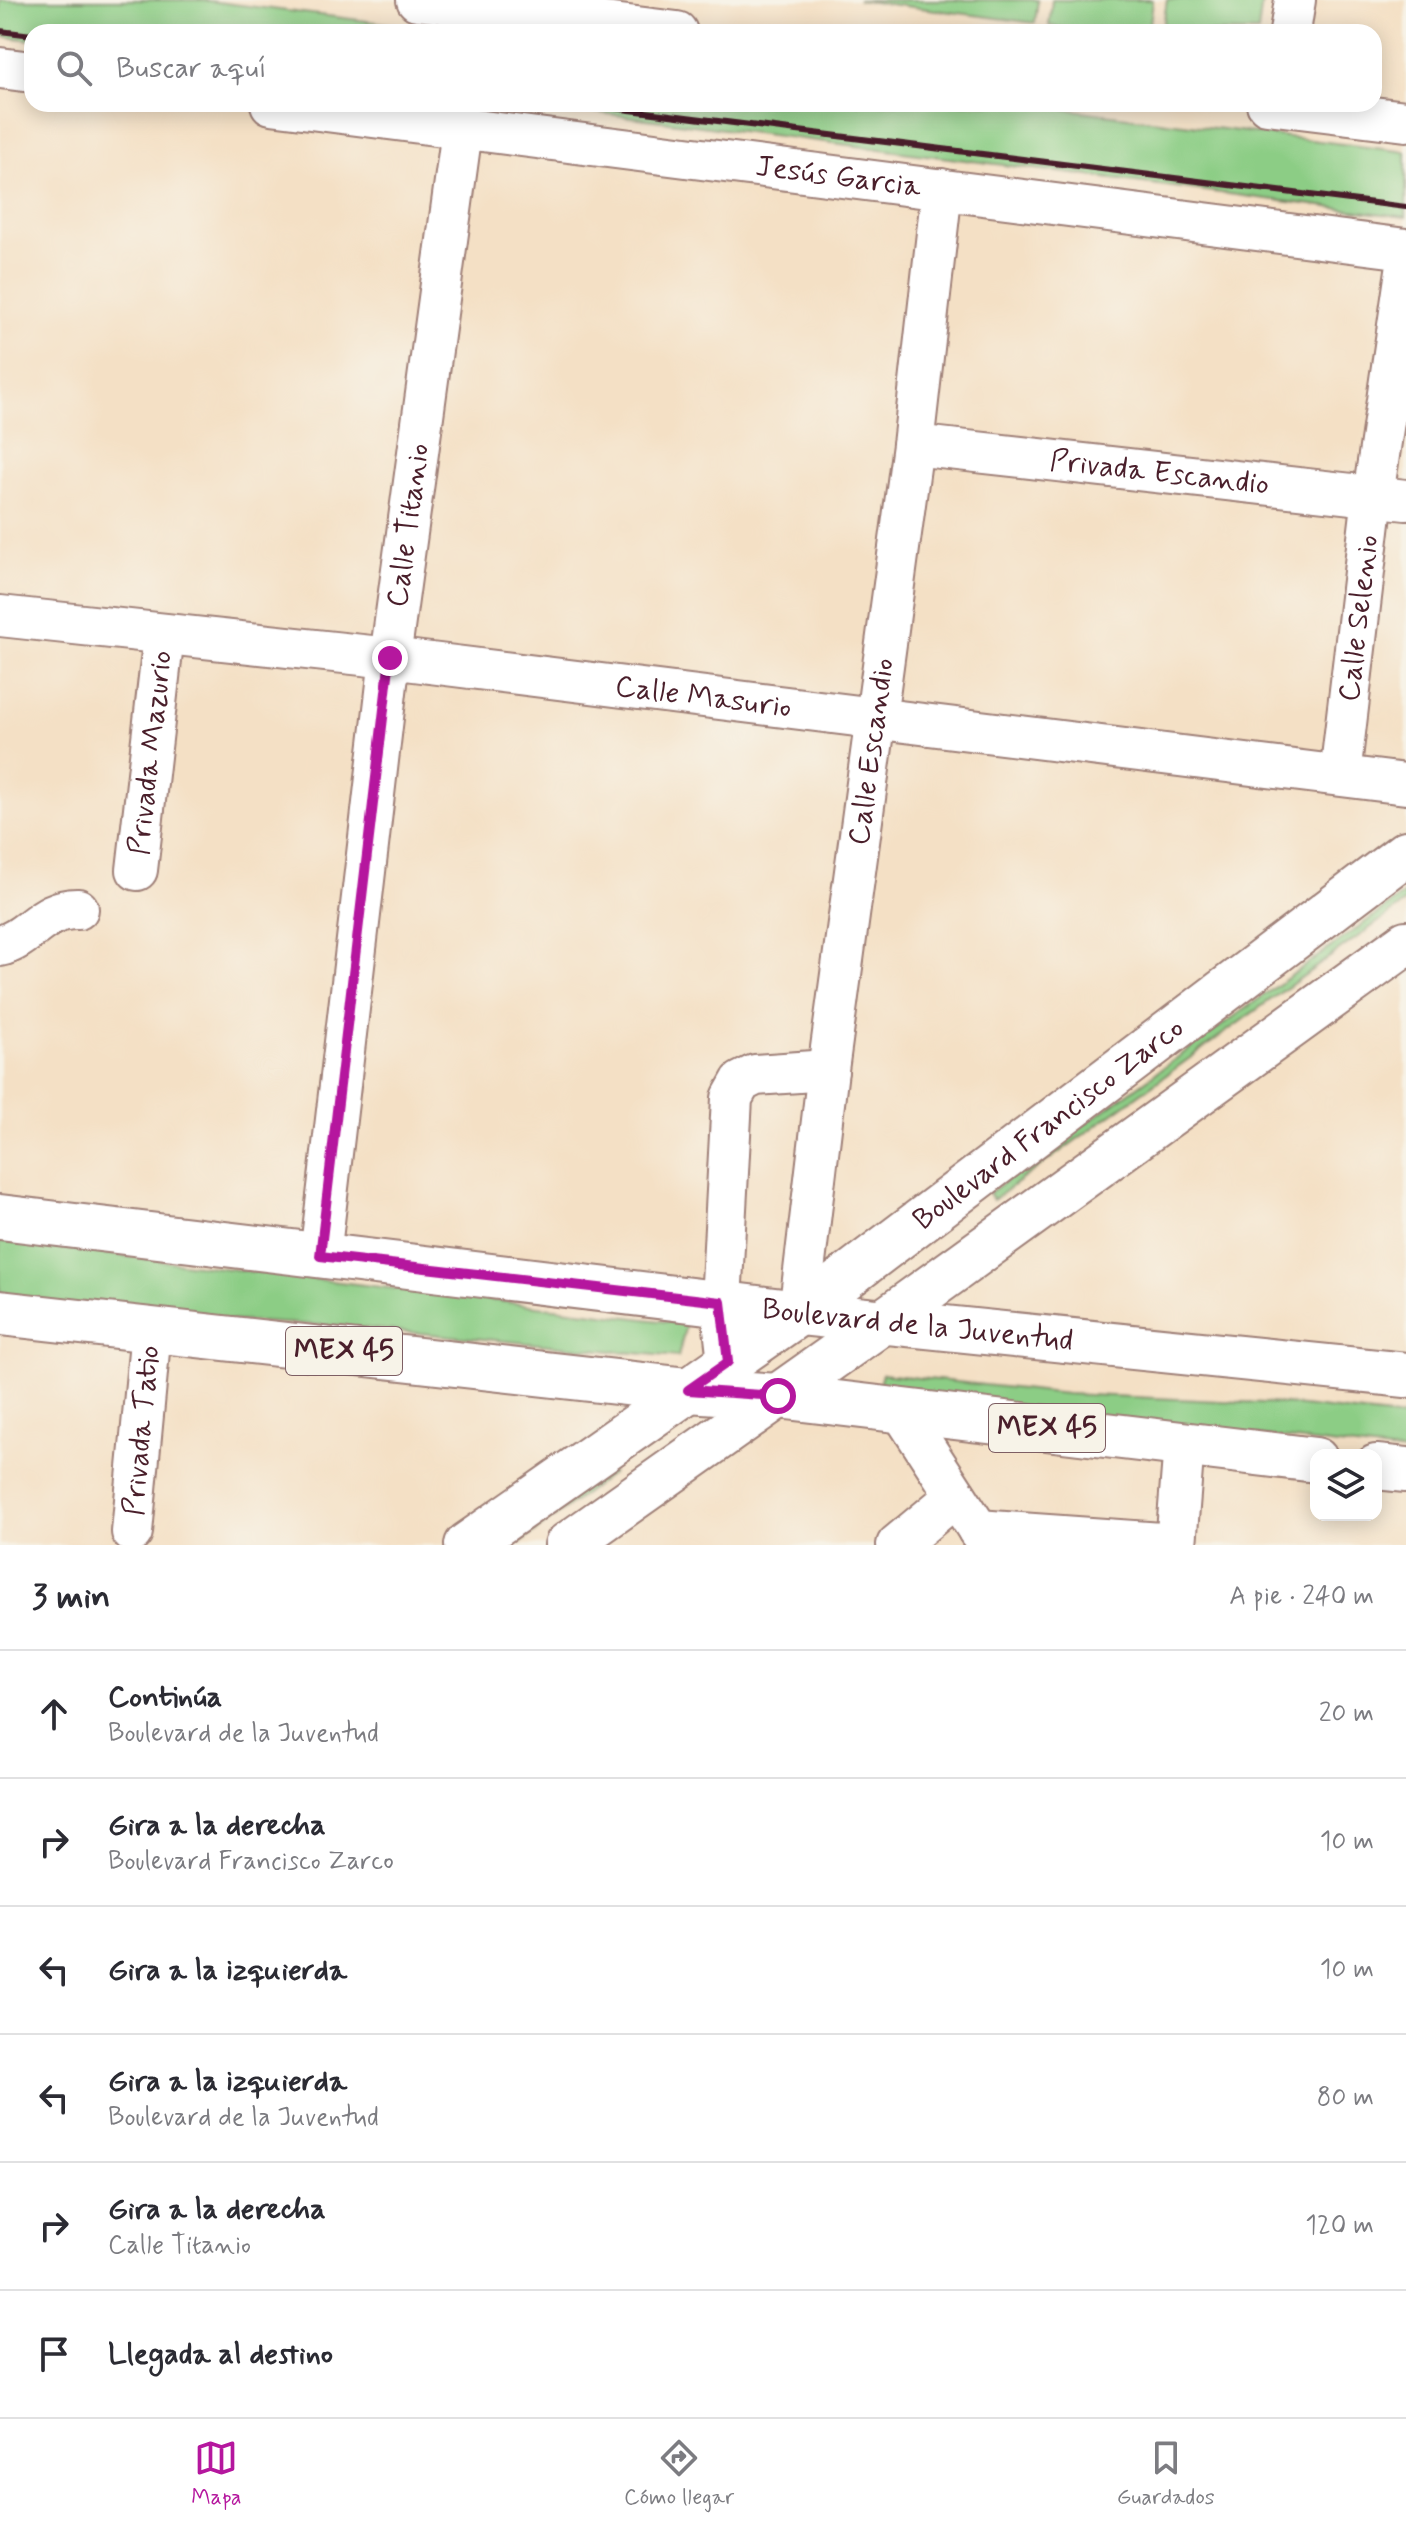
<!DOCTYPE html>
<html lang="es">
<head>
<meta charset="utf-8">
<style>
	body { margin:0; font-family:Mynerve,sans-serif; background:#f7f7f7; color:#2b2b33 }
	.controls { position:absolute; right:24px; bottom:24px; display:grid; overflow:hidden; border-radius:16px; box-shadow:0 4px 20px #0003 }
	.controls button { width:72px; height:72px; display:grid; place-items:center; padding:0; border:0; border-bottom:2px solid #e1e1e2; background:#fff; color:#2b2b33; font:40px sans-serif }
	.stop { position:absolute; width:24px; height:24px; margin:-18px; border:6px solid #b5179e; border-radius:50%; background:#fff }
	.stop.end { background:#b5179e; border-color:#fff; box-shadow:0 2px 8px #0008 }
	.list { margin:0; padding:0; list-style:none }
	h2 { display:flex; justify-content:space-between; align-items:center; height:104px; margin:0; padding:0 32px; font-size:34px }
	h2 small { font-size:26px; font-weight:400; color:#7c7c81 }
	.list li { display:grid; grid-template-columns:52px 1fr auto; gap:24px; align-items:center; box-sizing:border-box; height:128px; padding:0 32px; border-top:2px solid #e1e1e2 }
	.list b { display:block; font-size:30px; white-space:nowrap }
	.list p { margin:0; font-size:26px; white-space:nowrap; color:#7c7c81 }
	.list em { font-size:26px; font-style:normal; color:#7c7c81 }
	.icon { flex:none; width:44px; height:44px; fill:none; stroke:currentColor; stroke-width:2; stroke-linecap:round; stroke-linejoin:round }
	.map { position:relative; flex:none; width:1406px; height:1545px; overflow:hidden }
	.search { position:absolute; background:#fff; box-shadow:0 4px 20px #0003; left:24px; right:24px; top:24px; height:88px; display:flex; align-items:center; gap:20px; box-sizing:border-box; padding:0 28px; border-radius:24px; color:#7c7c81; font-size:30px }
	.sheet { height:872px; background:#fff }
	nav { display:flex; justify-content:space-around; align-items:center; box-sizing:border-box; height:112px; border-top:2px solid #e1e1e2; background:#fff; font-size:22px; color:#7c7c81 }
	nav a { display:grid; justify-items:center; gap:4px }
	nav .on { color:#b5179e }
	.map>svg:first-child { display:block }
	.green { fill:#8ccd85; stroke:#6b7658; stroke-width:2 }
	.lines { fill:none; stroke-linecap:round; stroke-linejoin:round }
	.minor-casing { stroke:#9f8078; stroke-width:44 }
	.major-casing { stroke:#9f8078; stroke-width:48 }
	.minor { stroke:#fff; stroke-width:40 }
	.major { stroke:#fff; stroke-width:44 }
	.rail { stroke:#4a1f2b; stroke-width:6 }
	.route { stroke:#b5179e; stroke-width:10 }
	.labels { text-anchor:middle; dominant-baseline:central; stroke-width:7; stroke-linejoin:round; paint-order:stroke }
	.shield { fill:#f7f3e8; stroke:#7e5f64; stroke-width:2 }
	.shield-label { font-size:28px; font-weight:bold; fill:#4a1f2b }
	.street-label { font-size:30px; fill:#4a1f2b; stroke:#f7f3e8 }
</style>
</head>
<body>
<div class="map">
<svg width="1406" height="1545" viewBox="0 0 1406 1545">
	<rect width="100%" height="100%" fill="#f7f3e8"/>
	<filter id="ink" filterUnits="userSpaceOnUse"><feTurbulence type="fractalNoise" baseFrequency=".0125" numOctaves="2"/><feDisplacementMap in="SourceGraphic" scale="16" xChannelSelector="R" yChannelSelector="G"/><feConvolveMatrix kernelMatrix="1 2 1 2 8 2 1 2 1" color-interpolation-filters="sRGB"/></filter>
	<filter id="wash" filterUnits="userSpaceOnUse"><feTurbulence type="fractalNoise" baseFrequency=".006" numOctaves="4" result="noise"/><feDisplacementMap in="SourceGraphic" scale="32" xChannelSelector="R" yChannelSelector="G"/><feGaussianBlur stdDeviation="1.8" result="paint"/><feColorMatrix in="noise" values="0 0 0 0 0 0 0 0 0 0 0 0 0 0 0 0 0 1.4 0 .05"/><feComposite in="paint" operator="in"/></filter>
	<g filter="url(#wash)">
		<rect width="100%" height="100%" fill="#f4e0c5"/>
		<g class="green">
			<path d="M 0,0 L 201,0 L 454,32 L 32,32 L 32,40 L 0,36 Z"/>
			<path d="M 858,0 L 1038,0 L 1035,23 Z"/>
			<path d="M 1052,0 L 1153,0 L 1149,32 L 1093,32 L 1049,26 Z"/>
			<path d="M 1167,0 L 1262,0 L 1258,32 L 1162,32 Z"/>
			<path d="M 530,104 L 1025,104 L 1406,152 L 1406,217 Z"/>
			<path d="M 1406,893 L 1406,902 L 993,1200 L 989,1193 Z"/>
			<path d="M 0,1241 L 686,1324 L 678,1357 L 343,1326 L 114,1315 L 0,1301 Z"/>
			<path d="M 882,1374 L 1067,1394 L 1285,1404 L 1406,1418 L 1406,1453 L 877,1391 Z"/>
			<path d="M 606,1467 L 612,1473 L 522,1542 L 519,1536 Z"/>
		</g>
	</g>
	<g filter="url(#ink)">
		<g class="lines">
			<g class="minor-casing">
				<g id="minor">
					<path d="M 417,0 L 677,32"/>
					<path d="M 1290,32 L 1295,0"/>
					<path d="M 0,68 L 32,72"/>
					<path id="s1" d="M 271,104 L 1406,249"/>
					<path d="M 1267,104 L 1406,121"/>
					<path id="s2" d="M 913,445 L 1406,500"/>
					<path id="s3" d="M 0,616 L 390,658 L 1406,784"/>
					<path id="s4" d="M 1340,775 L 1373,496 L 1406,271"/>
					<path id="s5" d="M 137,870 L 164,634"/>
					<path d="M 0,946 C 31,938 42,908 78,909"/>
					<path id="s6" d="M 320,1256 L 390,658 L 462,130"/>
					<path id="s7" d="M 799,1313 L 828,1070 L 913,445 L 942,189"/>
					<path d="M 728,1362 L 721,1302 L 732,1098 L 741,1082 L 755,1075 L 828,1070"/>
					<path d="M 902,1412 L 988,1545"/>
					<path d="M 978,1530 L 1176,1544"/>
					<path id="s8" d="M 132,1532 L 151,1330"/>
					<path d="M 897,1545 L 956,1496"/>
					<path d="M 1176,1545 L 1184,1444"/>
				</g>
			</g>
			<g class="major-casing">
				<g id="major">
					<path id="s9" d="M 0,1217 L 799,1313 L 1406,1375"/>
					<path d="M 0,1313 L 688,1390 L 778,1396 L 1316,1460"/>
					<path d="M 1376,1467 L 1406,1470"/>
					<path id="s10" d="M 467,1545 L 799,1313 L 1406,853"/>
					<path d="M 567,1545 L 884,1321 L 1406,943"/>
				</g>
			</g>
			<use href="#minor" class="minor"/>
			<use href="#major" class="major"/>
			<g class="rail">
				<path d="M 0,31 L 32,35"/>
				<path d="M 582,104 L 1406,207"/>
			</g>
		</g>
	</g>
	<g class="lines" filter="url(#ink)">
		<path class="route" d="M 390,658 L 320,1256 L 721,1302 L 728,1362 L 688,1390 L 778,1396"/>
	</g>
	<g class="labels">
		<g class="shield">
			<rect x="286" y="1327" width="116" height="48" rx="6"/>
			<rect x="989" y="1404" width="116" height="48" rx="6"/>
		</g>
		<g class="shield-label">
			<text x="344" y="1351">MEX 45</text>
			<text x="1047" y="1428">MEX 45</text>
		</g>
		<g class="street-label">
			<text stroke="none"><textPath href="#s1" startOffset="572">Jesús Garcia</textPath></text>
			<text stroke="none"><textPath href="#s2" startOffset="248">Privada Escandio</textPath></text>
			<text stroke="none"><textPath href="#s6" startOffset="736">Calle Titanio</textPath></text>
			<text stroke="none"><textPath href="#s4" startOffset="158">Calle Selenio</textPath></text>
			<text stroke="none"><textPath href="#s3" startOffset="708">Calle Masurio</textPath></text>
			<text stroke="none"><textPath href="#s7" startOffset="566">Calle Escandio</textPath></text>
			<text stroke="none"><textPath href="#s5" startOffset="118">Privada Mazurio</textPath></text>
			<text stroke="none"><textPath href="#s10" startOffset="718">Boulevard Francisco Zarco</textPath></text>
			<text stroke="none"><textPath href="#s9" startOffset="924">Boulevard de la Juventud</textPath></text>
			<text stroke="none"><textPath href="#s8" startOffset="102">Privada Tatio</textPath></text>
		</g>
	</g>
</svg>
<div class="controls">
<button><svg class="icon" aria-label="layers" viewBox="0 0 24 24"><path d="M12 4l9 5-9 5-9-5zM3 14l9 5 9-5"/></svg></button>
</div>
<div class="stop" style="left:778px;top:1396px"></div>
<div class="stop end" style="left:390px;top:658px"></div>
<div class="search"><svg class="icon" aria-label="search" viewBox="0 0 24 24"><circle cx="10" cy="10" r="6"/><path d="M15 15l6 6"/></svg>Buscar aquí</div>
</div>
<section class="sheet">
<h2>3 min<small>A pie · 240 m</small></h2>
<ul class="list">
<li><svg class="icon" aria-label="ahead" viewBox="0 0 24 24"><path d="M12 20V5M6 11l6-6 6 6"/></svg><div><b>Continúa</b><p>Boulevard de la Juventud</p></div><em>20 m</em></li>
<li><svg class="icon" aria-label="right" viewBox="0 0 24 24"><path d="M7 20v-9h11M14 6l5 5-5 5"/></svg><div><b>Gira a la derecha</b><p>Boulevard Francisco Zarco</p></div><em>10 m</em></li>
<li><svg class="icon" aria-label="left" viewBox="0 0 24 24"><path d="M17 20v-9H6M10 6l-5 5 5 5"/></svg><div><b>Gira a la izquierda</b></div><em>10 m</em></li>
<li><svg class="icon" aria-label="left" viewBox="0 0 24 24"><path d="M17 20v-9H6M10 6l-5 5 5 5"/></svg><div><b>Gira a la izquierda</b><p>Boulevard de la Juventud</p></div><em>80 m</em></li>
<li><svg class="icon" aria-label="right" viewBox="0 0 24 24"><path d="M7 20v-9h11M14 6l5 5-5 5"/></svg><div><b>Gira a la derecha</b><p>Calle Titanio</p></div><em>120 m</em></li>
<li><svg class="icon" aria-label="arrive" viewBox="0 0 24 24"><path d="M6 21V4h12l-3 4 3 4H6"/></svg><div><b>Llegada al destino</b></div></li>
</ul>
</section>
<nav>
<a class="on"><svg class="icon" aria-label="map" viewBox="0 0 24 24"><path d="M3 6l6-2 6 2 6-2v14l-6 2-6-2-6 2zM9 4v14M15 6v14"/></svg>Mapa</a>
<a><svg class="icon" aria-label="directions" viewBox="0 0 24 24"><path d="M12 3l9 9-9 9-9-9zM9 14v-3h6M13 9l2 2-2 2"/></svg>Cómo llegar</a>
<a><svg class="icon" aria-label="saved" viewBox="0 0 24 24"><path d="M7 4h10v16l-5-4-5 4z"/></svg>Guardados</a>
</nav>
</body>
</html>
